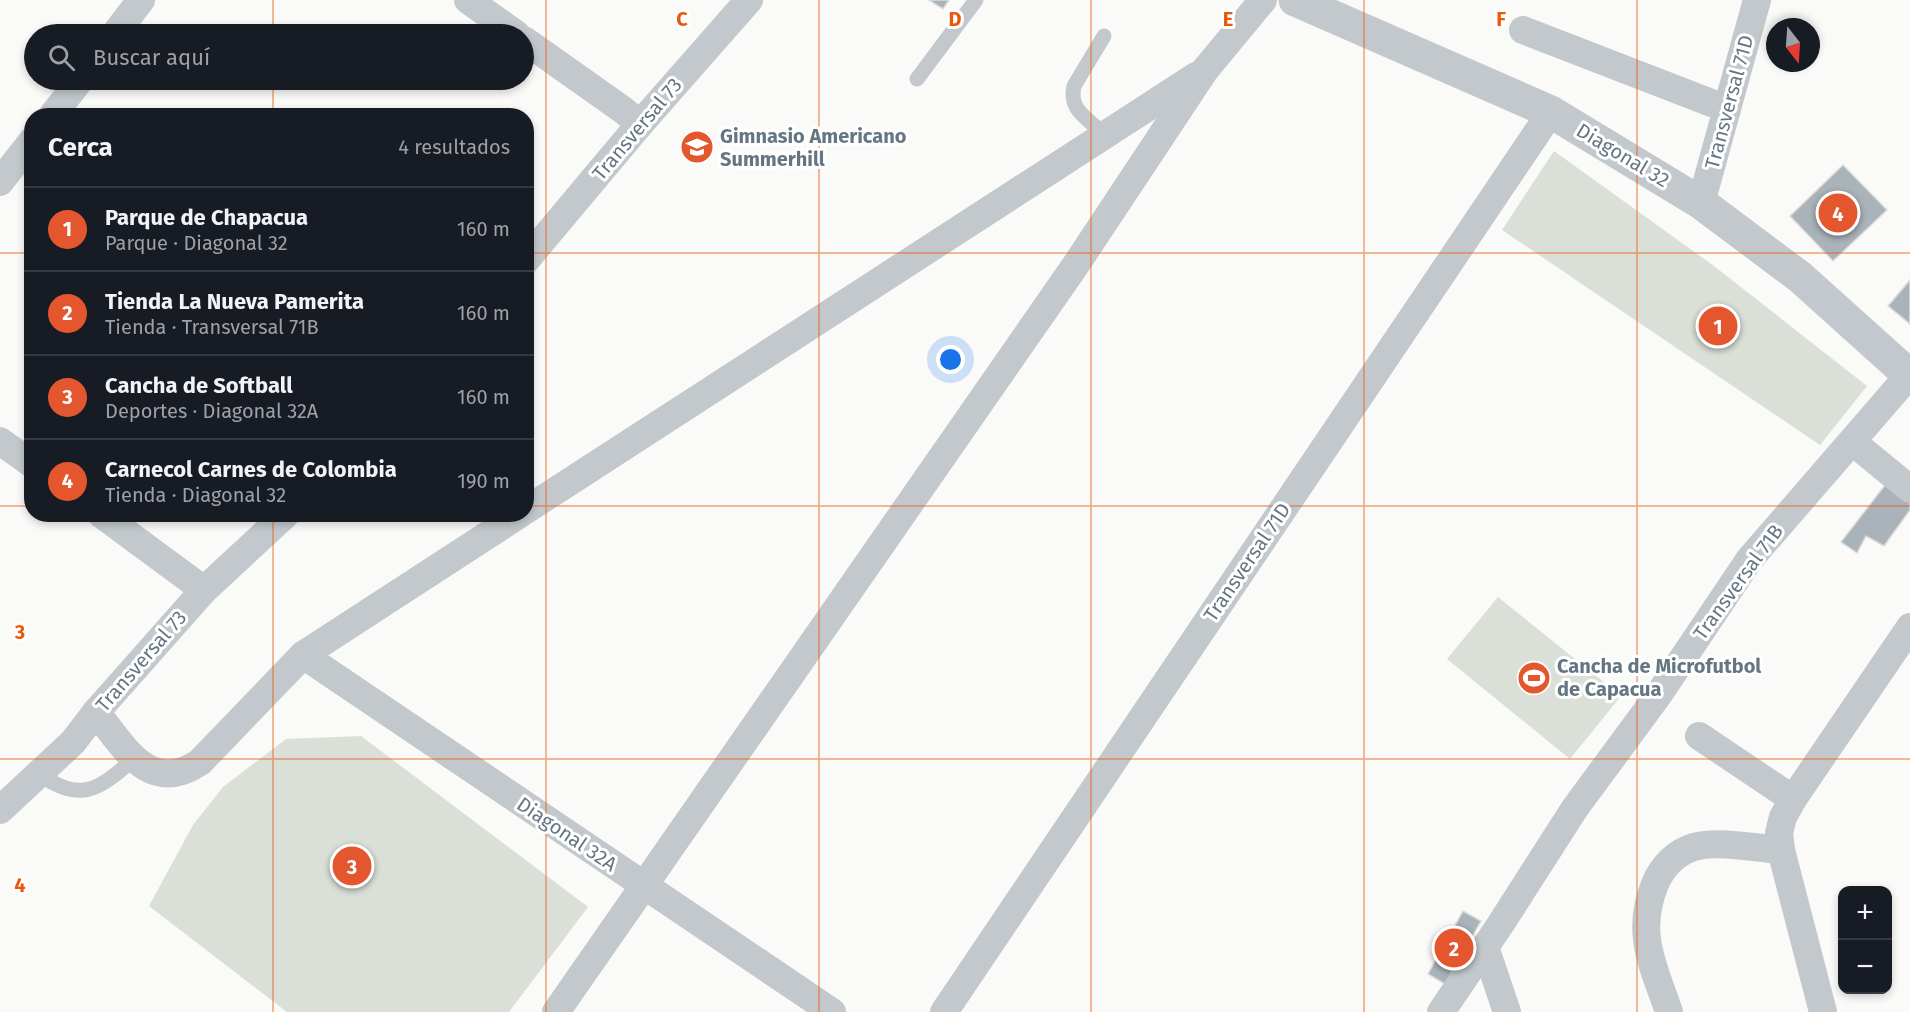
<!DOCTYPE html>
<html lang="es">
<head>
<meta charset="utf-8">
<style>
	body { margin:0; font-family:"Fira Sans",sans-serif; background:#20242c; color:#f1f3f6 }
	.controls { position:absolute; right:18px; bottom:18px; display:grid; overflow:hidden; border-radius:12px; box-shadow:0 3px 9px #0003 }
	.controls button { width:54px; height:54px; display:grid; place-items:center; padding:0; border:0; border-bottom:2px solid #363941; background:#171b24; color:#f1f3f6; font:30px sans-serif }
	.compass { position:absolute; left:1766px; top:18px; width:54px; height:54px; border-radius:50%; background:#171b24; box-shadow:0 3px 9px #0003; rotate:163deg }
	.you { position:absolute; left:951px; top:360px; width:21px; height:21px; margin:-15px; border:4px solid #fff; border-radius:50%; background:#1a73e8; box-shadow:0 0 0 9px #1a73e833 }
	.badge { display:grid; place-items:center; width:39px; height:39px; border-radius:50%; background:#e4572e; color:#fff; font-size:20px; font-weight:700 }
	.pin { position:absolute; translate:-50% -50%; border:3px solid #fff; box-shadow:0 2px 6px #0006 }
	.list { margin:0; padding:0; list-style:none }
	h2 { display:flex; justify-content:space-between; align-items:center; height:78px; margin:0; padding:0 24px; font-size:26px }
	h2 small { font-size:20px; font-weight:400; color:#9ea1a6 }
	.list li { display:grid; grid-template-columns:39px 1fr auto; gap:18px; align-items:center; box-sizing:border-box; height:84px; padding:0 24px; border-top:2px solid #363941 }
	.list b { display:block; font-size:22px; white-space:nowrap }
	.list p { margin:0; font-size:20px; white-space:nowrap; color:#9ea1a6 }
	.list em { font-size:20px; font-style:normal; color:#9ea1a6 }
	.icon { flex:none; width:33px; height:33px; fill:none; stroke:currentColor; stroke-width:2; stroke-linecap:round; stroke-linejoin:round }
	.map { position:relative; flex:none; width:1910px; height:1012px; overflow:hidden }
	.search { position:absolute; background:#171b24; box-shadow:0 3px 9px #0003; left:24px; top:24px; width:510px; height:66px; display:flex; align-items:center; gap:15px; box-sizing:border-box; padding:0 21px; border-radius:33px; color:#9ea1a6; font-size:22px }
	.panel { position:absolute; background:#171b24; box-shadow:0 3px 9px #0003; left:24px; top:108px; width:510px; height:414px; border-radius:24px }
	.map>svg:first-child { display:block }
	.green { fill:#dadfd7 }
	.building { fill:#aab3b9; stroke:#dcdcda; stroke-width:1.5 }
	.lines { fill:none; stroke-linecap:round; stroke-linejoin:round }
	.service { stroke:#c3c8cc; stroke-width:15 }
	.minor { stroke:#c3c8cc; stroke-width:28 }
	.tertiary { stroke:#c3c8cc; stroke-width:33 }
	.grid { fill:none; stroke:#e8590c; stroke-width:1.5; stroke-opacity:0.55 }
	.labels { text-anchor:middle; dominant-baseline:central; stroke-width:6; stroke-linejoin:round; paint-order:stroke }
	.street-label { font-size:20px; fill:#657683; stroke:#fff }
	.poi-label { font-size:20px; font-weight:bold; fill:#657683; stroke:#fff; text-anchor:start }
	.grid-label { font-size:20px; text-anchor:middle; font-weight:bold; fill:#e8590c; stroke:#fff; stroke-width:6; stroke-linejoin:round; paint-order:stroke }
</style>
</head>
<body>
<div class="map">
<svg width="1910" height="1012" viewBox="0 0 1910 1012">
	<rect width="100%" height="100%" fill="#fafaf8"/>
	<g class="green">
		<path d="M 1554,151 L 1714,266 L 1867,386 L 1820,445 L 1502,230 Z"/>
		<path d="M 1498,597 L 1621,696 L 1570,759 L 1447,659 Z"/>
		<path d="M 361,736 L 588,907 L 509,1012 L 287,1012 L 149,906 L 193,825 L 223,787 L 286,739 Z"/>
	</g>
	<g class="building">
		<path d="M 929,0 L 949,0 L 943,9 Z"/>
		<path d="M 1843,165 L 1887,210 L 1833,261 L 1790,216 Z"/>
		<path d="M 1910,280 L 1910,324 L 1888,306 Z"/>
		<path d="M 1889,480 L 1910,496 L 1910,510 L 1884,546 L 1866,536 L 1857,553 L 1841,542 Z"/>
		<path d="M 1463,911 L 1481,921 L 1445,984 L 1428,974 Z"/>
	</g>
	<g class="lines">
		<g class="service">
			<path d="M 1104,36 L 1074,86 C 1068,111 1089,119 1105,135"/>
			<path d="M 917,79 L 976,0"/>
			<path d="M 39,774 C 82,804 99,789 134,759"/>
		</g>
		<g class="minor">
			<path d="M 468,0 L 516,34"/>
			<path d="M 1523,30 L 1727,109"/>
			<path d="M 115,34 L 141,0"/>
			<path d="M 524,40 L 623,110 L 640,124"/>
			<path d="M 52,116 L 80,80"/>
			<path d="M 0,182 L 32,141"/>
			<path d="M 1701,203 L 1757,0"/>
			<path d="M 526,260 L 640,124 L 749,0"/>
			<path d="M 0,441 L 32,464"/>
			<path d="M 1860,448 L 1910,489"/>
			<path d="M 526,510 L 1196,76"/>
			<path d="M 101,514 L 204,590"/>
			<path d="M 303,655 L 832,1012"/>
			<path d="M 96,712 C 124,747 150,796 200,762 L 303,655 L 520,514"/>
			<path d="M 1699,736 L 1793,799"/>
			<path d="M 0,810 L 73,742 L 96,712 L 204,590 L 286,514"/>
			<path d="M 1485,947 L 1507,1012"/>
			<path d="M 556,1012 L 1075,266 L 1205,70 L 1263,0"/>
			<path d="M 944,1012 L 1551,112"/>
			<path d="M 1441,1012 L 1500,925 L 1575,808 L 1659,694 L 1749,560 L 1910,374"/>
			<path d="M 1669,1012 C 1653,965 1635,933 1655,884 C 1662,867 1676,852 1694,847 C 1715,840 1758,848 1781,850"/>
			<path d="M 1823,1012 L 1781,850 L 1779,833 L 1783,817 L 1793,799 L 1910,627"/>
		</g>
		<path class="tertiary" d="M 1295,0 L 1551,112 L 1701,203 L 1800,277 L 1910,376"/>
	</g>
	<path class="grid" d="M 273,0 L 273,34M 546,0 L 546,1012M 819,0 L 819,1012M 1091,0 L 1091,1012M 1364,0 L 1364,1012M 1637,0 L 1637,1012M 273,80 L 273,116M 0,253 L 32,253M 526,253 L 1910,253M 0,506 L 32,506M 526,506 L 1910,506M 273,514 L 273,1012M 0,759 L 1910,759"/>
	<defs>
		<g id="school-disc" transform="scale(1.725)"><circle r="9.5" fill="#e4572e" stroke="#fff"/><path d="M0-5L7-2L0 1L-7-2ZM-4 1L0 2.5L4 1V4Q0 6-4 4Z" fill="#fff"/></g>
		<g id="stadium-disc" transform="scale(1.725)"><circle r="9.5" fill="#e4572e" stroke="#fff"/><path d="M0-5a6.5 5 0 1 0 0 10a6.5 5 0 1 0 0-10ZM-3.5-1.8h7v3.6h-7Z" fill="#fff"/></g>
	</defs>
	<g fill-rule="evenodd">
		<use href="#school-disc" x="697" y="147"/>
		<use href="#stadium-disc" x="1534" y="678"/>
	</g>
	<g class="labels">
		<g class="street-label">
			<text transform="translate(1729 102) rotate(-75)">Transversal 71D</text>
			<text transform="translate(637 129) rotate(-50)">Transversal 73</text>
			<text transform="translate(1623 155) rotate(31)">Diagonal 32</text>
			<text transform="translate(1247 562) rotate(-56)">Transversal 71D</text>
			<text transform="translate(1738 582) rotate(-54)">Transversal 71B</text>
			<text transform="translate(141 661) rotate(-49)">Transversal 73</text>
			<text transform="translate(567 834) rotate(34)">Diagonal 32A</text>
		</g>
		<g class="poi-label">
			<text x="720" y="136">Gimnasio Americano<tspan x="720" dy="23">Summerhill</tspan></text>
			<text x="1557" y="666">Cancha de Microfutbol<tspan x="1557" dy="23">de Capacua</tspan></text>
		</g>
	</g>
	<g class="grid-label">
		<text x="682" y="26">C</text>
		<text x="955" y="26">D</text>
		<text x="1228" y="26">E</text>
		<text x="1501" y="26">F</text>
		<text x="20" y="639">3</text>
		<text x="20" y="892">4</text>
	</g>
</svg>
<div class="controls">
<button>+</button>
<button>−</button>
</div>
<svg class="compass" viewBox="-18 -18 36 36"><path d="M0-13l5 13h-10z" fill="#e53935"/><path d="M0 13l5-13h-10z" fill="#9ea1a6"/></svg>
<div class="you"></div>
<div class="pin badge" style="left:1718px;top:326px">1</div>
<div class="pin badge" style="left:1454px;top:948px">2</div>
<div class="pin badge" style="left:352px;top:866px">3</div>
<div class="pin badge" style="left:1838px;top:213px">4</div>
<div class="search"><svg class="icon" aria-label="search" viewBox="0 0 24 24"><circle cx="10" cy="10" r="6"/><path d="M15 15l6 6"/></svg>Buscar aquí</div>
<section class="panel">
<h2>Cerca<small>4 resultados</small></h2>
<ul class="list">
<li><span class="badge">1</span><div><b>Parque de Chapacua</b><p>Parque · Diagonal 32</p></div><em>160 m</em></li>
<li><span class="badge">2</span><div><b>Tienda La Nueva Pamerita</b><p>Tienda · Transversal 71B</p></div><em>160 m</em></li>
<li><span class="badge">3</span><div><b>Cancha de Softball</b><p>Deportes · Diagonal 32A</p></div><em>160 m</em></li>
<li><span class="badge">4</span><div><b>Carnecol Carnes de Colombia</b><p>Tienda · Diagonal 32</p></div><em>190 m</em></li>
</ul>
</section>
</div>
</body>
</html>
